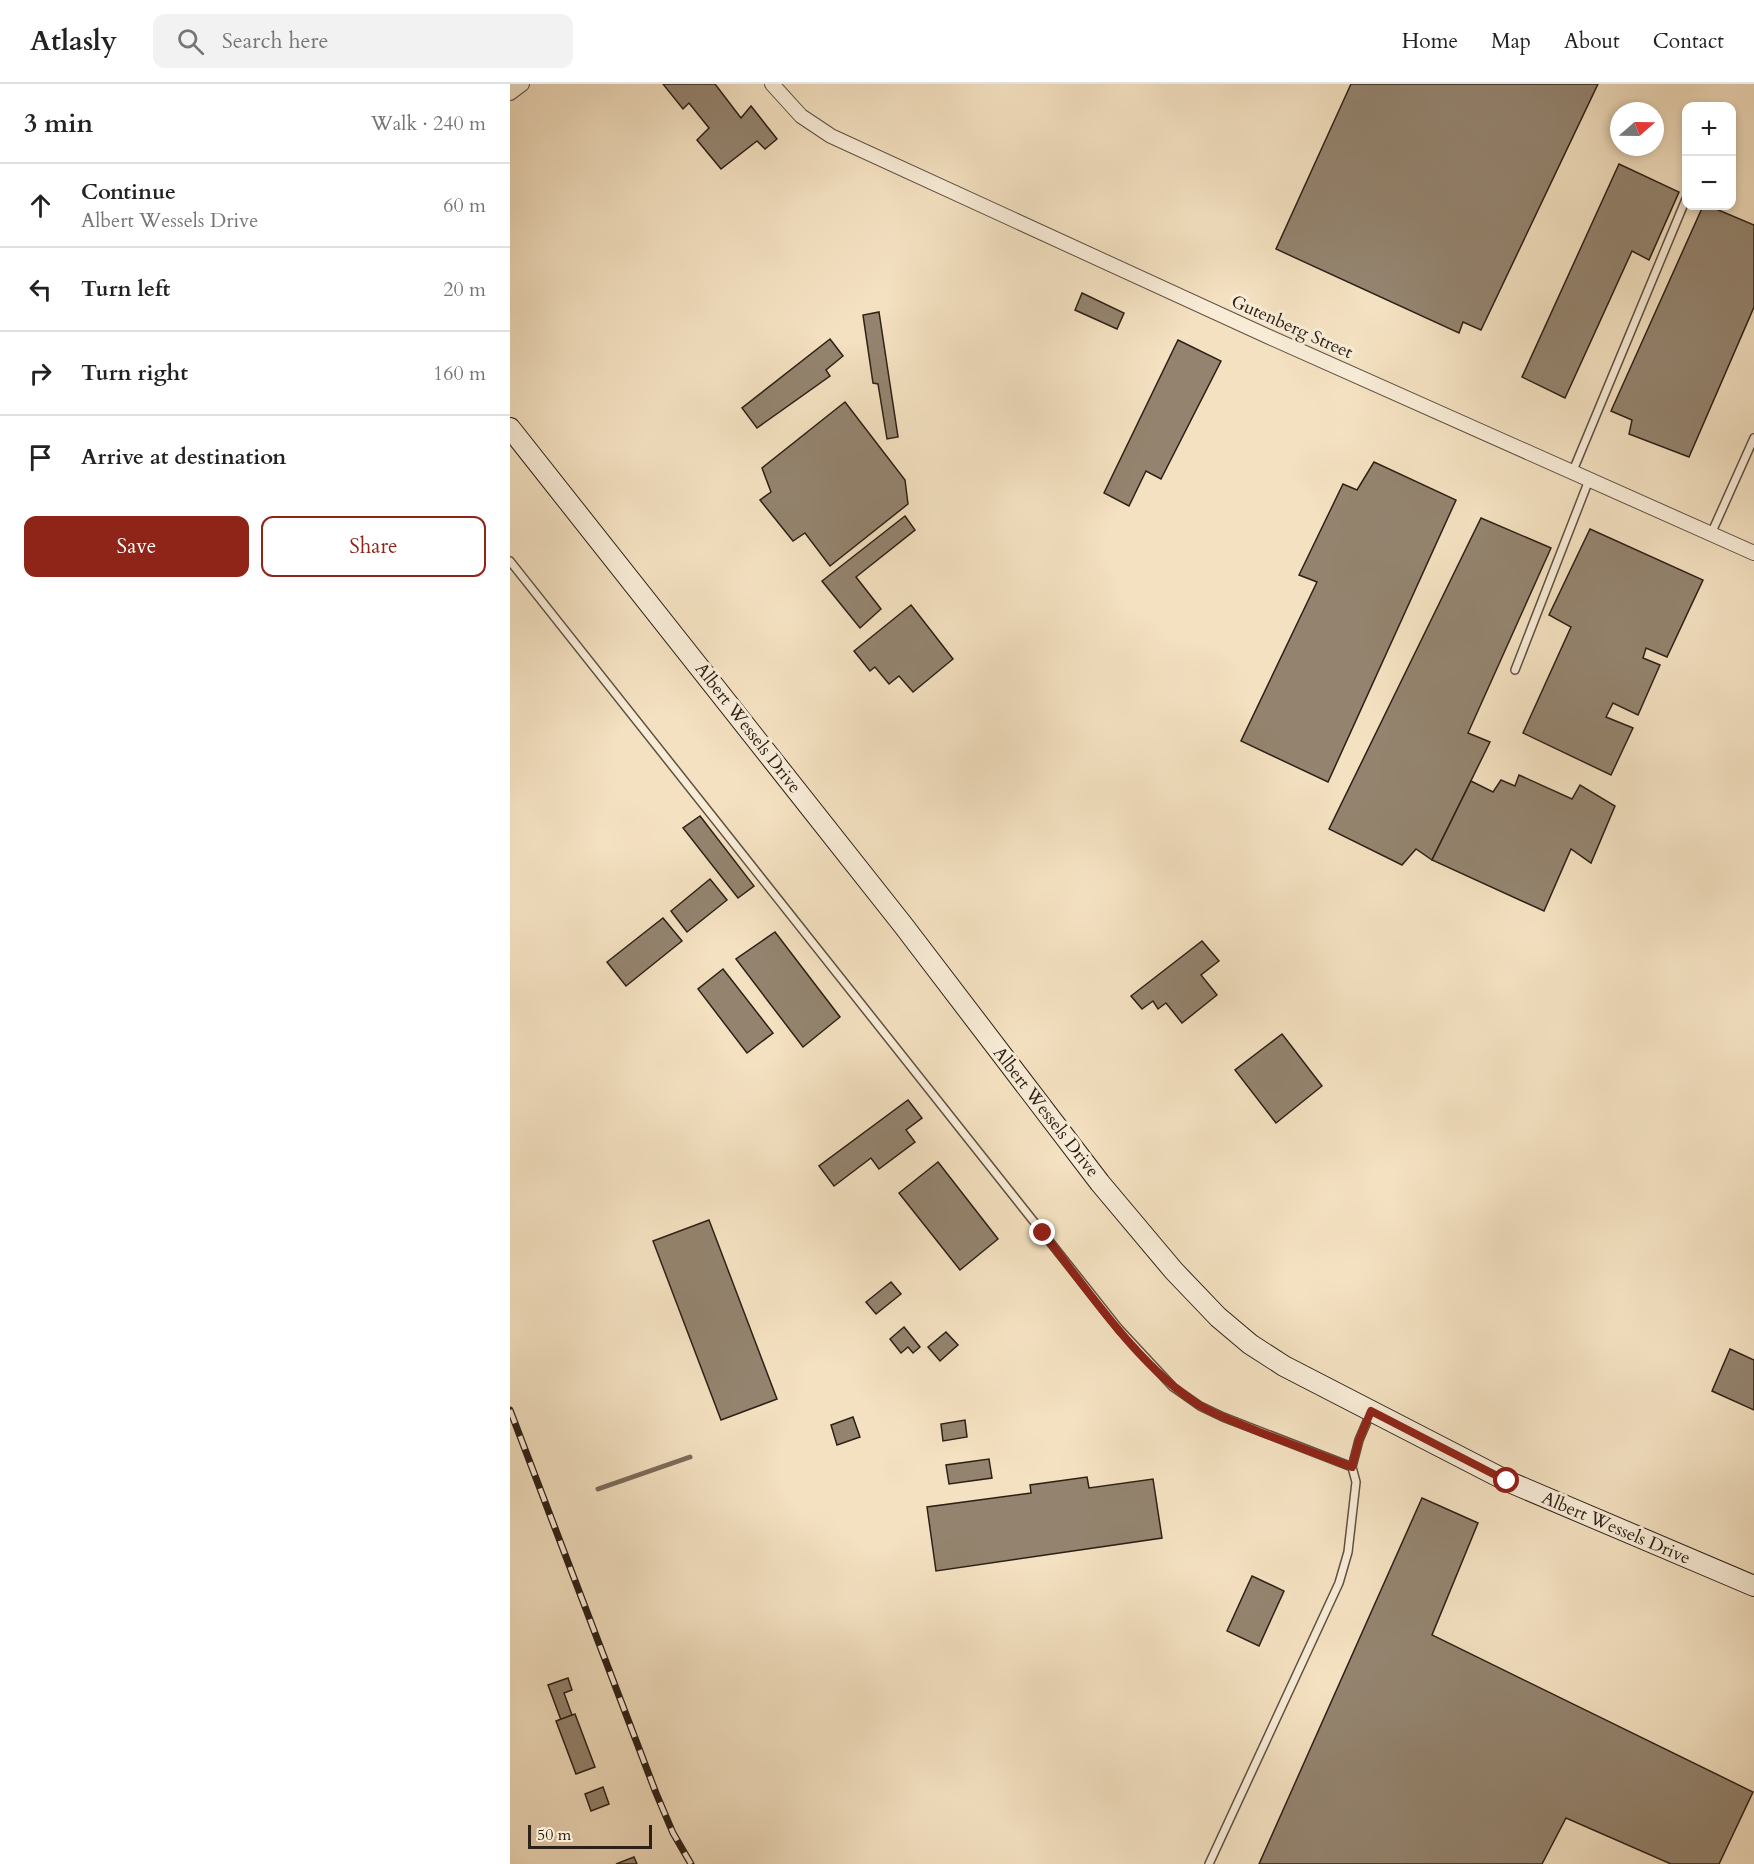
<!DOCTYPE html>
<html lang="en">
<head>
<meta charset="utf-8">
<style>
	body { margin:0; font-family:Cardo,serif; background:#f2f2f2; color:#222 }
	.controls { position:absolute; right:18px; top:18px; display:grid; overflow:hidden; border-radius:12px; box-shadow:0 3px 9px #0003 }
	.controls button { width:54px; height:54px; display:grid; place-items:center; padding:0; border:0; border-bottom:2px solid #e0e0e0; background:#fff; color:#222; font:30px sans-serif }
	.compass { position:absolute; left:1100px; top:18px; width:54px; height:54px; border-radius:50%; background:#fff; box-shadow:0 3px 9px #0003; rotate:70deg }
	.scale { position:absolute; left:18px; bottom:15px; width:124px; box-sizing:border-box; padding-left:6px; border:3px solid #2d2016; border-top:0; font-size:16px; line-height:21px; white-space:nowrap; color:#2d2016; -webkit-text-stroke:4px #f8ecd7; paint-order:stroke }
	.stop { position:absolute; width:18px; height:18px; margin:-14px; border:4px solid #8f2418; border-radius:50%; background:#fff }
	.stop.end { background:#8f2418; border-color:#fff; box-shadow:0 2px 6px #0008 }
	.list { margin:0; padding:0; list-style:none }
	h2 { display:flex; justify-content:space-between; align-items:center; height:78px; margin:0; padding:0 24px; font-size:26px }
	h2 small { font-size:20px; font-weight:400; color:#767676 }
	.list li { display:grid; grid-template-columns:39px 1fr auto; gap:18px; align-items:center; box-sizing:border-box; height:84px; padding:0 24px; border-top:2px solid #e0e0e0 }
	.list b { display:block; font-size:22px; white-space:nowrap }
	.list p { margin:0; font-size:20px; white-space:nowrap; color:#767676 }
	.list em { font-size:20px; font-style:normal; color:#767676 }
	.actions { display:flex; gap:12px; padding:18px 24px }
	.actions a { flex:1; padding:14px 0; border:2px solid #8f2418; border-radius:12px; text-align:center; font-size:21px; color:#8f2418 }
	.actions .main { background:#8f2418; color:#fff }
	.icon { flex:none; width:33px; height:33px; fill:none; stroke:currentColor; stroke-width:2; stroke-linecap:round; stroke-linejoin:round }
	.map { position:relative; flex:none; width:1244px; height:1780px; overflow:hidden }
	header { display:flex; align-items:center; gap:36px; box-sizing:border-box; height:84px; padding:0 30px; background:#fff; border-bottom:2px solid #e0e0e0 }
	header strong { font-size:28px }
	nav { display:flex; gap:33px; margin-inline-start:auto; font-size:21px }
	.search { width:420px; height:54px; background:#f2f2f2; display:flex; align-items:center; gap:15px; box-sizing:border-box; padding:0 21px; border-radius:12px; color:#767676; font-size:22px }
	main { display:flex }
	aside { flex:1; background:#fff }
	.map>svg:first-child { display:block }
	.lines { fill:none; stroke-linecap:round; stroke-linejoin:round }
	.stream { stroke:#7c6c5a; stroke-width:5 }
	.building { fill:#94846f; stroke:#2d2016; stroke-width:1.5 }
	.lane-casing { stroke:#5f5041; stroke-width:10 }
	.street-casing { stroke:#5f5041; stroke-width:16 }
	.secondary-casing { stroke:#2d2016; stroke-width:22 }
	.lane { stroke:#f8ecd7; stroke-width:7 }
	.street { stroke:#f8ecd7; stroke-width:14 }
	.secondary { stroke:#f8ecd7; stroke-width:20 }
	.rail-casing { stroke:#2d2016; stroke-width:7 }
	.rail { stroke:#f8ecd7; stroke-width:4.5; stroke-dasharray:14; stroke-linecap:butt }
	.route { stroke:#8f2418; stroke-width:8 }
	.labels { text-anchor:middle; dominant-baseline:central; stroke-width:6; stroke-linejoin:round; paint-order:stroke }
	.street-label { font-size:18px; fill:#2d2016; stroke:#f8ecd7 }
</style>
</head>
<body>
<header>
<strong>Atlasly</strong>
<div class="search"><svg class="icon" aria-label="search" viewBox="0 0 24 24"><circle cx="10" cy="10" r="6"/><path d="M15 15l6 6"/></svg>Search here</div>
<nav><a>Home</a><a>Map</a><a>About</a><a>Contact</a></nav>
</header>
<main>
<aside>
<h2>3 min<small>Walk · 240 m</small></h2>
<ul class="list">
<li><svg class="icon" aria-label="ahead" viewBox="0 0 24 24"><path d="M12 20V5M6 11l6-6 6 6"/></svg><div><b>Continue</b><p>Albert Wessels Drive</p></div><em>60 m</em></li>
<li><svg class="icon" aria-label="left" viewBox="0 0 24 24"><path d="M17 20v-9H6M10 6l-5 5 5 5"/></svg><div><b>Turn left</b></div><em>20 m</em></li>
<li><svg class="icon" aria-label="right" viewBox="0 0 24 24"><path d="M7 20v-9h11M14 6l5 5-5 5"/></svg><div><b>Turn right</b></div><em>160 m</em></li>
<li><svg class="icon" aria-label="arrive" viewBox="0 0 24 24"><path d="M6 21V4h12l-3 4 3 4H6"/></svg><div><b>Arrive at destination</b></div></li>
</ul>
<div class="actions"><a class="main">Save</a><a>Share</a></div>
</aside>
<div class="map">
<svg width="1244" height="1780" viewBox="0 0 1244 1780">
	<rect width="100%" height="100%" fill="#f4e1c1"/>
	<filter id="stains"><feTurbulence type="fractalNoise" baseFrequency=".00333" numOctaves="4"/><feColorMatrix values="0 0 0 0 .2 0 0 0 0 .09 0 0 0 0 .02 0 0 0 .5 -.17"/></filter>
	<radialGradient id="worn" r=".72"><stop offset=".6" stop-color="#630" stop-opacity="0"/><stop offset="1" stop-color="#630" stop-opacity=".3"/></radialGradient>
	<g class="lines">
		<path class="stream" d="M 88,1405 L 180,1373"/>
	</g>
	<g class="building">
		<path d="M 153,0 L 205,0 L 231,34 L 241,22 L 267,55 L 255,65 L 247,57 L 211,85 L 187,56 L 199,44 L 179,19 L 173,25 Z"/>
		<path d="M 841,0 L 1088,0 L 971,246 L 953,238 L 949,249 L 766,165 Z"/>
		<path d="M 1109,80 L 1169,108 L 1139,176 L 1122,167 L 1055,314 L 1012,293 Z"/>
		<path d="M 1193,122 L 1199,122 L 1244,141 L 1244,223 L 1179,373 L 1119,350 L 1122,336 L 1101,327 Z"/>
		<path d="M 572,209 L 614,229 L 607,245 L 565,226 Z"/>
		<path d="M 369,228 L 388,353 L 377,355 L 368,300 L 363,299 L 353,231 Z"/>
		<path d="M 320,255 L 333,272 L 316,286 L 320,292 L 247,344 L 232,324 Z"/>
		<path d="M 668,256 L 711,277 L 651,395 L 636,387 L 619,422 L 594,409 Z"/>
		<path d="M 335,318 L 395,396 L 398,420 L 320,482 L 295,449 L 283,457 L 250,416 L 261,408 L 252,384 Z"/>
		<path d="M 864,378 L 946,416 L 818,698 L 731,657 L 807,498 L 789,491 L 833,400 L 847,406 Z"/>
		<path d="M 395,432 L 405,446 L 346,493 L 371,525 L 350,544 L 312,497 Z"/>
		<path d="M 971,434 L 1041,464 L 958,649 L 980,658 L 922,776 L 906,765 L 892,781 L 819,745 Z"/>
		<path d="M 1080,445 L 1193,496 L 1157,573 L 1136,564 L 1133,574 L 1150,581 L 1128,631 L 1103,619 L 1096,633 L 1123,644 L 1101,691 L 1013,649 L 1061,543 L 1039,531 Z"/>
		<path d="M 401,521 L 443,575 L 403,608 L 389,592 L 379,600 L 365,583 L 360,587 L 344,567 Z"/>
		<path d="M 1009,691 L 1062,715 L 1070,701 L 1105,722 L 1081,779 L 1061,765 L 1034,827 L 922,776 L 961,697 L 983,708 L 991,696 L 1005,702 Z"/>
		<path d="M 190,732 L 244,802 L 228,814 L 173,744 Z"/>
		<path d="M 200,795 L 217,816 L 177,848 L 161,827 Z"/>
		<path d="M 153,834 L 172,857 L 116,902 L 97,878 Z"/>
		<path d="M 265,848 L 330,933 L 293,963 L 226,875 Z"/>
		<path d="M 692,857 L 709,877 L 691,891 L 707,911 L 672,939 L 656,919 L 648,925 L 643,917 L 632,925 L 621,912 Z"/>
		<path d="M 213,885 L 263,949 L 237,969 L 188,905 Z"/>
		<path d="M 772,950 L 812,1002 L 766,1039 L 725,986 Z"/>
		<path d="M 398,1016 L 412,1034 L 396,1046 L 405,1058 L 369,1085 L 361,1074 L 324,1102 L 309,1082 Z"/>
		<path d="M 428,1078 L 488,1155 L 450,1186 L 389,1109 Z"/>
		<path d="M 199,1136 L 267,1315 L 211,1336 L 143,1157 Z"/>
		<path d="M 381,1198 L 391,1210 L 366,1230 L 356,1218 Z"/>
		<path d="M 394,1243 L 410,1263 L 403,1269 L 398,1263 L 391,1269 L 380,1255 Z"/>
		<path d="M 436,1248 L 448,1261 L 430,1277 L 418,1263 Z"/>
		<path d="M 1220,1265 L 1244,1276 L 1244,1326 L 1202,1307 Z"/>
		<path d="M 343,1333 L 350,1353 L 327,1361 L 321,1341 Z"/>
		<path d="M 455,1336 L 457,1353 L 433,1357 L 431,1340 Z"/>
		<path d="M 479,1375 L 482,1394 L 439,1400 L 436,1381 Z"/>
		<path d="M 577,1393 L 579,1404 L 643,1395 L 652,1454 L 426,1487 L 417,1423 L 521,1409 L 520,1401 Z"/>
		<path d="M 912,1414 L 968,1439 L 922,1551 L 1243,1708 L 1209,1780 L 1161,1780 L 1056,1734 L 1032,1780 L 749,1780 Z"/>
		<path d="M 742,1492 L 774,1507 L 749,1562 L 717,1547 Z"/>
		<path d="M 58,1594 L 62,1606 L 54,1609 L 62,1631 L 51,1636 L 38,1601 Z"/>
		<path d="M 65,1630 L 85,1683 L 66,1690 L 46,1637 Z"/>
		<path d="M 93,1703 L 99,1720 L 81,1727 L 75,1710 Z"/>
		<path d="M 124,1773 L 127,1780 L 106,1780 Z"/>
	</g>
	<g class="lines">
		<g class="lane-casing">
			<g id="lane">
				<path d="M 1062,389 L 1176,115"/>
				<path d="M 1201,450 L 1244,354"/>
				<path d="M 0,477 L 609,1245 L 663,1303 L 690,1322 L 713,1333 L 842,1383"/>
				<path d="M 1005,586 L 1079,396"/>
				<path d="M 699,1780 L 829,1499 L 838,1468 L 846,1398 L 842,1383 L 849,1356 L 861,1328"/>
			</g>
		</g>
		<g class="street-casing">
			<g id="street">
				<path d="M 262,0 L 291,32 L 321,52 L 757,252 L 1244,469"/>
				<path d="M 0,9 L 12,0"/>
			</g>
		</g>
		<g class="secondary-casing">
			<path id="secondary" d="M 0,344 L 393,841 L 590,1099 L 664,1187 L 708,1233 L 740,1260 L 774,1282 L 997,1397 L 1244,1502"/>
		</g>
		<use href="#lane" class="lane"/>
		<use href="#street" class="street"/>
		<use href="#secondary" class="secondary"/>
		<g class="rail-casing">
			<path id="rail" d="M 0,1326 L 146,1709 L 163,1749 L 181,1780"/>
		</g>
		<use href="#rail" class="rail"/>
	</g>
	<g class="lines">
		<path class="route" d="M 533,1149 C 577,1205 629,1283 689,1321 C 709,1333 731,1340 752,1349 C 782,1360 812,1372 842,1383 L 849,1356 L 861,1327 L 997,1397"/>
	</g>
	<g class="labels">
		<g class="street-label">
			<text transform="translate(782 243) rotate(24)">Gutenberg Street</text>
			<text transform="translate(238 644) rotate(52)">Albert Wessels Drive</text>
			<text transform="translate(536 1028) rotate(52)">Albert Wessels Drive</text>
			<text transform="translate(1106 1444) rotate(23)">Albert Wessels Drive</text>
		</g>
	</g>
	<rect width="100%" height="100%" filter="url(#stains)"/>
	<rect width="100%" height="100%" fill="url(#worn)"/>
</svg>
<div class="controls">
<button>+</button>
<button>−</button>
</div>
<svg class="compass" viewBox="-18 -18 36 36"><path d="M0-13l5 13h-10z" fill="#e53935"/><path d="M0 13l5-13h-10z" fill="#767676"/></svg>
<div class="scale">50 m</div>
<div class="stop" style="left:997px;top:1397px"></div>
<div class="stop end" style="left:533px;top:1149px"></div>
</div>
</main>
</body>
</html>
